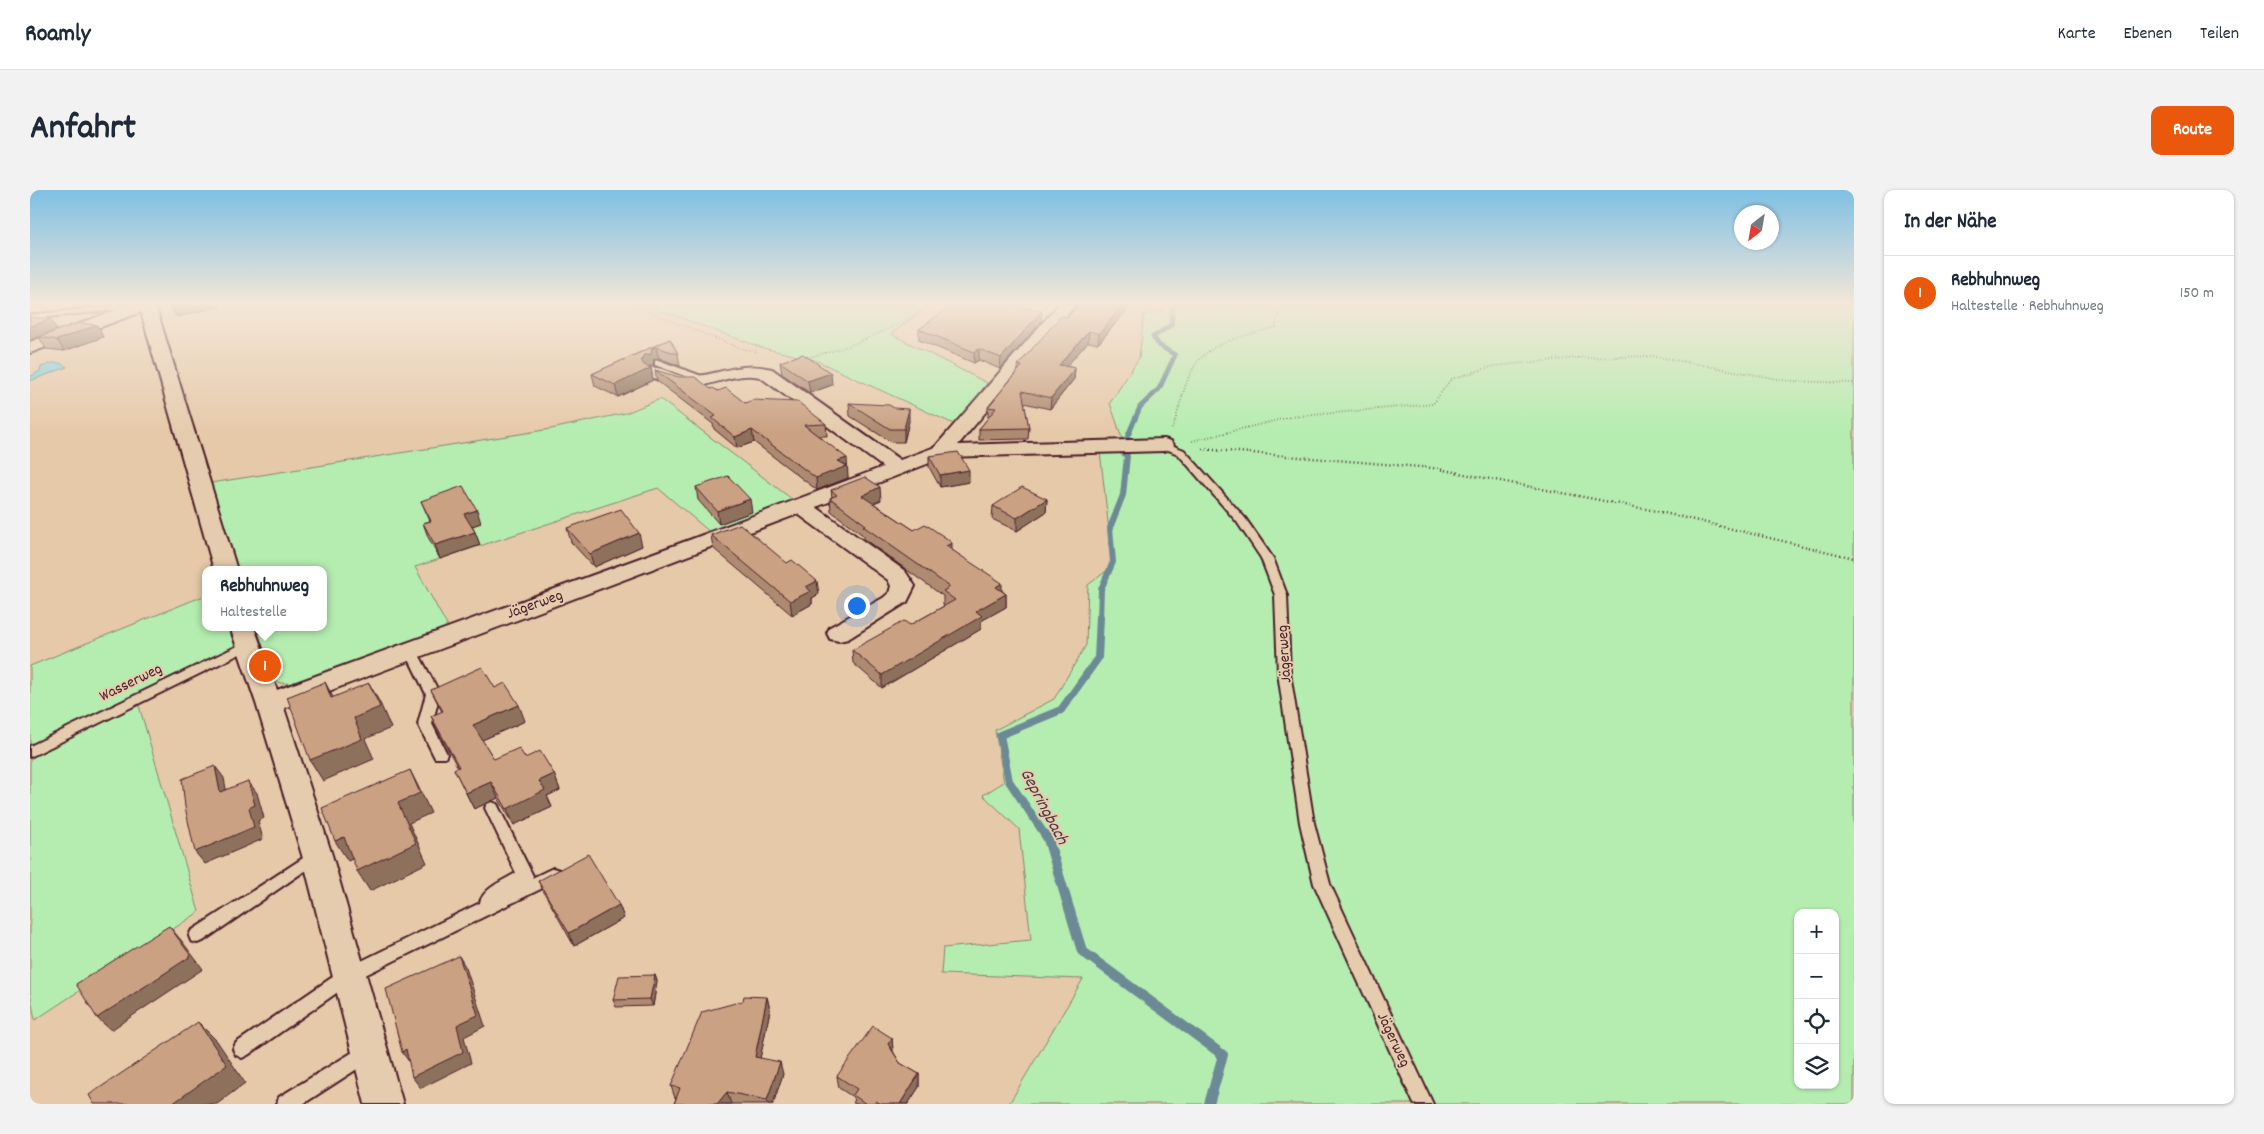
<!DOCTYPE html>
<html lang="de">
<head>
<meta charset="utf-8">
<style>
	body { margin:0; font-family:Dekko,sans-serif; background:#f2f2f3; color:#1f2937 }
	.controls { position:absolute; right:15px; bottom:15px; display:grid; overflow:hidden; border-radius:10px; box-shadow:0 1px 4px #0004 }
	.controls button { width:45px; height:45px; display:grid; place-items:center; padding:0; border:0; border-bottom:1px solid #e0e1e3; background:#fff; color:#1f2937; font:25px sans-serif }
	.compass { position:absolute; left:1704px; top:15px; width:45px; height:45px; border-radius:50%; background:#fff; box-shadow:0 1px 4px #0004; rotate:211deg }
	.you { position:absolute; left:826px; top:415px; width:18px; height:18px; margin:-12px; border:4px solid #fff; border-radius:50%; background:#1a73e8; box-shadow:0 0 0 8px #1a73e833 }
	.badge { display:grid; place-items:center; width:32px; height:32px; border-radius:50%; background:#ea580c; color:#fff; font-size:16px; font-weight:700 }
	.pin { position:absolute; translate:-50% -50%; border:2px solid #fff; box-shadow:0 1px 5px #0006 }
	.popup { position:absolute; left:172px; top:376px; width:125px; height:65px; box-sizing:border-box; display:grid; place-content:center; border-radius:10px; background:#fff; filter:drop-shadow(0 1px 4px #0005); font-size:16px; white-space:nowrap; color:#747a83 }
	.popup b { font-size:19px; color:#1f2937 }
	.popup::after { content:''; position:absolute; left:50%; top:100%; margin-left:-10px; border:10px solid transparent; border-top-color:#fff }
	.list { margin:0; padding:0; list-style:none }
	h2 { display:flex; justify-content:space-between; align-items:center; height:65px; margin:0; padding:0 20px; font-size:21px }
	h2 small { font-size:16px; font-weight:400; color:#747a83 }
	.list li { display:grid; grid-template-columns:32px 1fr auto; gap:15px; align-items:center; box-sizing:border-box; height:75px; padding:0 20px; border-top:1px solid #e0e1e3 }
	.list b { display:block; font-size:19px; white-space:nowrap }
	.list p { margin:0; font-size:16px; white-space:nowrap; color:#747a83 }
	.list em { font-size:16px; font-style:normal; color:#747a83 }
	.icon { flex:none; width:28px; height:28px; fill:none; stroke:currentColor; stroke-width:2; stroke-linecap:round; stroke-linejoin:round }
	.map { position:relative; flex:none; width:1824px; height:914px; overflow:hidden; border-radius:10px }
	header { display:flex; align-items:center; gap:30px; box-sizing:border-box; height:70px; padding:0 25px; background:#fff; border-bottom:1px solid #e0e1e3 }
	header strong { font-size:24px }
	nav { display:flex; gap:28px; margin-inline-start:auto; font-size:18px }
	.intro { display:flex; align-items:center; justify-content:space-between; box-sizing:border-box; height:120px; padding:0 30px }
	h1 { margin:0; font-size:35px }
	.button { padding:12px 22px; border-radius:10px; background:#ea580c; color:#fff; font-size:18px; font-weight:700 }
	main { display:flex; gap:30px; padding:0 30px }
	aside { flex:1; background:#fff; border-radius:10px; box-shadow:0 1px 4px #0004 }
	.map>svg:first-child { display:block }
	.green { fill:#b5edb0; stroke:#80866e; fill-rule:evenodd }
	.water { fill:#82d2dd; stroke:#6c8a96 }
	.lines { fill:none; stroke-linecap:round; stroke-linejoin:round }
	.stream-far3 { stroke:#6c8a96; stroke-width:5 }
	.stream-far2 { stroke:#6c8a96; stroke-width:6 }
	.stream-far1 { stroke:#6c8a96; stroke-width:8 }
	.stream { stroke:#6c8a96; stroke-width:10 }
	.lane-casing { stroke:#4a1f2b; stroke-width:4 }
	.street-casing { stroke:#4a1f2b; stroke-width:4 }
	.path-far1 { stroke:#4a1f2b; stroke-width:2; stroke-dasharray:0.5 2.5; stroke-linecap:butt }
	.path { stroke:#4a1f2b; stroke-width:2.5; stroke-dasharray:1 3; stroke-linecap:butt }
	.lane { fill:#e6ccae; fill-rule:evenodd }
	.street { fill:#e6ccae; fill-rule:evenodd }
	.wall { fill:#ae8a71; stroke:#4a1f2b }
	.shaded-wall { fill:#8d715c; stroke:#4a1f2b }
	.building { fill:#caa183; stroke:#4a1f2b }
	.labels { text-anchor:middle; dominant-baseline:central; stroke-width:4; stroke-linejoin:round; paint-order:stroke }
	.street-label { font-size:16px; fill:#4a1f2b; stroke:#e6ccae }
	.water-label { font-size:18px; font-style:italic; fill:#523a46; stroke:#e6ccae }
</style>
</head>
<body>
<header>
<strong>Roamly</strong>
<nav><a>Karte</a><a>Ebenen</a><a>Teilen</a></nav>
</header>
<div class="intro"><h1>Anfahrt</h1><a class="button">Route</a></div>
<main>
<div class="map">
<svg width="1824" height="914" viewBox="0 0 1824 914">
	<rect width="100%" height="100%" fill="#e6c9a9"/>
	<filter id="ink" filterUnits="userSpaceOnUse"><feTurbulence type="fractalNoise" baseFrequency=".02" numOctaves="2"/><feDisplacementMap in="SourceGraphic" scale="10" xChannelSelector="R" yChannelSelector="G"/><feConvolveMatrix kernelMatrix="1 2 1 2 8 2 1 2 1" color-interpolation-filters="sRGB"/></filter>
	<g filter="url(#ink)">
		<g class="green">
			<path d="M 613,114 L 900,114 L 861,144 L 957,193 L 926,235 L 785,170 L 733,158 Z"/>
			<path d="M 1137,114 L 1824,114 L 1824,914 L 979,914 L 1053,789 L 911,784 L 913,758 L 1001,750 L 989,639 L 953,605 L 974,592 L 965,540 L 1024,509 L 1056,455 L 1058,395 L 1083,376 L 1070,261 L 1096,260 L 1080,213 L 1109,168 L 1114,125 L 1132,121 ZM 1768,723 L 1805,723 L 1805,895 L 1768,895 Z"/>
			<path d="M 630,209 L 767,313 L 681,343 L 628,298 L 385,377 L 420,441 L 275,494 L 250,493 L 242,487 L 227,437 L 294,437 L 294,380 L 208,380 L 181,293 L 521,239 L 596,223 Z"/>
			<path d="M 176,405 L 176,437 L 202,437 L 208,460 L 107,509 L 169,722 L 5,830 L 0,802 L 0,476 Z"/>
		</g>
		<path class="water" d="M 22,173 L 30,173 L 37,177 L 0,191 L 0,187 L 10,181 L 11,177 Z"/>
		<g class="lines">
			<path class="stream-far3" d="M 1094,255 L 1110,217 L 1129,199 L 1145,165 L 1129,155 L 1123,147 L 1141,135 L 1143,116 L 1146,114"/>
			<path class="stream-far2" d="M 1070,429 L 1071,399 L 1083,372 L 1080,338 L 1093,305 L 1097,266 L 1092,262 L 1094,253"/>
			<path class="stream-far1" d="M 1015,645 L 979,591 L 970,545 L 1031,520 L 1068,468 L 1070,427"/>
			<path class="stream" d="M 1015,644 L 1018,649 L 1052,761 L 1193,865 L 1179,914"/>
			<g class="lane-casing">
				<g id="lane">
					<path d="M 96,114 L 115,115 L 111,117 L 0,129 L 0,125 Z"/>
					<path d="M 628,170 L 677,188 L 678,190 L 671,192 L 625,175 L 625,171 Z"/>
					<path d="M 1134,252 L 1154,260 L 1215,328 L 1243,368 L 1257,405 L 1260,483 L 1284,633 L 1300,694 L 1403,914 L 1384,914 L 1284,694 L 1270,633 L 1248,483 L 1245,405 L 1231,368 L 1207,332 L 1148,264 L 1131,257 L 1129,255 Z"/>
					<path d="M 218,451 L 222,452 L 224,455 L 222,458 L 0,567 L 0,556 Z"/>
					<path d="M 381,457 L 387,461 L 410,504 L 402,534 L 417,564 L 415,568 L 405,568 L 388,534 L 396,504 L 375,461 Z"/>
					<path d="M 462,612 L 467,614 L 503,686 L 502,688 L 523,678 L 529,680 L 531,685 L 529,690 L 325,790 L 218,865 L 212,868 L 206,865 L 203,859 L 206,853 L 313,780 L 450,713 C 452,699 474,690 486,683 L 455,618 L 457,614 Z"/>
					<path d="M 287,659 L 292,661 L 295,665 L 292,669 L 173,751 L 167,753 L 161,751 L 159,746 L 161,741 Z"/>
					<path d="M 338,853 L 344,856 L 347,862 L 344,868 L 273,914 L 247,914 L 249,907 Z"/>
				</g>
			</g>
			<g class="street-casing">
				<g id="street">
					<path d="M 102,114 L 125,114 L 207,380 L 184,380 L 111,122 L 0,163 L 0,152 Z"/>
					<path d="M 1029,114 L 1046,114 L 928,255 L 1134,249 L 1141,251 L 1144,255 L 1141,259 L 1134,261 L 915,267 L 786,317 L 875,381 L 885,396 L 877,412 L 818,449 L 809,451 L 800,449 L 797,443 L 800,437 L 853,408 L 859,403 L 861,396 L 858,390 L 768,324 L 254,518 L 302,665 L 373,914 L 335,914 L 272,665 L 226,513 L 200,437 L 224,437 L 247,500 L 662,349 L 853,277 L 730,187 C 704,181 681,198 656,197 C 643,197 630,190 618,186 L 615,182 L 618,178 C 632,175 644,187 659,187 C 691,185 707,171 742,179 L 870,270 L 905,257 Z"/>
				</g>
			</g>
			<g class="path-far1">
				<path d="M 599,114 L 710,158 L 728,162"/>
				<path d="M 775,168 C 821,158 863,139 903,114"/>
				<path d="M 1142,239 C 1150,219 1153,195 1164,177 C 1179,151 1220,145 1246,137 L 1247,128 L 1255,114"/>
				<path d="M 1162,251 L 1260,227 L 1403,214 L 1421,189 L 1464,176 L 1546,168 L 1623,166 L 1759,191 L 1824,193"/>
			</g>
			<path class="path" d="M 1172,259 L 1403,278 L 1626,321 L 1824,368"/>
			<use href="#lane" class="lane"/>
			<use href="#street" class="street"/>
		</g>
		<g class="wall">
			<path d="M 137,114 L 189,114 L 190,116 L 147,127 Z"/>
			<path d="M 1049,114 L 1102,114 L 1068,154 L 1058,152 L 1036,176 L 1045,178 L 1044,189 L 1020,219 L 994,213 L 999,238 L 998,249 L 949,250 L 949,239 L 958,228 L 958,217 L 988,180 L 988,175 L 1038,127 Z"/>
			<path d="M 1011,132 L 970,179 L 949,170 L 944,173 L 889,150 L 889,139 Z"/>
			<path d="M 67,135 L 73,147 L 34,161 L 16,159 L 9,147 Z"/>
			<path d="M 640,149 L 648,164 L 650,176 L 629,168 L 624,169 L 623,176 L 618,177 L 621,178 L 623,190 L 588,207 L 565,196 L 562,184 Z"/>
			<path d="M 750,172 L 802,195 L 780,203 L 752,184 Z"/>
			<path d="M 625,180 L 688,201 L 715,213 L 796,234 L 797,246 L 788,246 L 818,280 L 817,280 L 818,288 L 787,300 L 724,252 L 707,258 L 684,239 L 683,234 L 627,191 Z"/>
			<path d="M 819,213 L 879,231 L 874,252 L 861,252 L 820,226 Z"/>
			<path d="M 899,266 L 939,292 L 910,297 L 899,277 Z"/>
			<path d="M 666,297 L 722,322 L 689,334 L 668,310 Z"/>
			<path d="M 801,300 L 851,310 L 843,313 L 884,340 L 922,360 L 976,404 L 976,417 L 951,431 L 951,439 L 852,498 L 823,473 L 822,460 L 880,435 L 914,416 L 913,414 L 913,406 L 834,349 L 834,346 L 801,321 L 800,308 L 802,307 Z"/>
			<path d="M 1017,309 L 1016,322 L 987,341 L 962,329 L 963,316 Z"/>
			<path d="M 391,311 L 451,333 L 442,336 L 445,342 L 450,355 L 410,369 L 398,347 L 393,333 L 400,331 Z"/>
			<path d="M 537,338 L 612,356 L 564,377 L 541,352 Z"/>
			<path d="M 681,345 L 789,404 L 782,408 L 782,414 L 762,425 L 683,358 Z"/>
			<path d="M 465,498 L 495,531 L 452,550 L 464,569 L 495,568 L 524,584 L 530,600 L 517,606 L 522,617 L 484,635 L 468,608 L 444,619 L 424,579 L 428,578 L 409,543 L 401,526 L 412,522 L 401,500 Z"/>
			<path d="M 508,691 L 589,715 L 594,728 L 544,756 L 515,704 Z"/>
			<path d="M 625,785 L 627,791 L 623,816 L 586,817 L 583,810 Z"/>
			<path d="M 737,807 L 740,820 L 730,868 L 753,884 L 743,914 L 644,914 L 646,908 L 645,908 L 641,896 Z"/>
			<path d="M 862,848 L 863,861 L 870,873 L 889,884 L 889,897 L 878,914 L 824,914 L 823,907 L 809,898 L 807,886 Z"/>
		</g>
		<g class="shaded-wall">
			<path d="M 153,114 L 189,114 L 190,116 L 147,127 L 142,117 Z"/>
			<path d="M 1094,114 L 1102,114 L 1068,154 L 1069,144 Z"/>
			<path d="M 1012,121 L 1011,132 L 970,179 L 971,168 Z"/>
			<path d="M 20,129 L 27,140 L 0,150 L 0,137 Z"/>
			<path d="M 67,135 L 73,147 L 34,161 L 27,150 Z"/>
			<path d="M 1059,141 L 1058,152 L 1028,186 L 1029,175 Z"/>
			<path d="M 626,157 L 629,168 L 624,169 L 623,176 L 616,177 L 621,178 L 623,190 L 588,207 L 585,195 L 611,170 L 614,165 L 622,158 Z"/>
			<path d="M 949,159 L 949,170 L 944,173 L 944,162 Z"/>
			<path d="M 1045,178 L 1044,189 L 1020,219 L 1021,208 Z"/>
			<path d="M 801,183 L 802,195 L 780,203 L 778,191 Z"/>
			<path d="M 879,219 L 879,231 L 874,252 L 874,239 Z"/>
			<path d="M 722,240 L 724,252 L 707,258 L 705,247 Z"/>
			<path d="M 817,268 L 818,288 L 787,300 L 786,288 L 808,271 Z"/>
			<path d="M 939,280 L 939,292 L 910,297 L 910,285 Z"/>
			<path d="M 850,297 L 851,310 L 833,318 L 832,306 Z"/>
			<path d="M 720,309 L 722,322 L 689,334 L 687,321 Z"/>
			<path d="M 1017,309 L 1016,322 L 987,341 L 987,328 Z"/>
			<path d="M 447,320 L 451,333 L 439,337 L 434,324 Z"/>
			<path d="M 445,342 L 450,355 L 410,369 L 405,355 Z"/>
			<path d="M 609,343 L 612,356 L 564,377 L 560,364 Z"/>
			<path d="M 922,353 L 922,366 L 916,356 Z"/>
			<path d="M 787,391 L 789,404 L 782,408 L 782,414 L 762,425 L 760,411 L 776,397 Z"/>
			<path d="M 972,393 L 972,406 L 966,397 Z"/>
			<path d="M 976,404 L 976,417 L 951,431 L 951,439 L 852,498 L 852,485 L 946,421 Z"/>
			<path d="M 295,492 L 306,513 L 301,508 Z"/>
			<path d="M 339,493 L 350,513 L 361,538 L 335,549 L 344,569 L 293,591 L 280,570 L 324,528 Z"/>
			<path d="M 489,515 L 495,531 L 450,551 L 443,535 Z"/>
			<path d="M 185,576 L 194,588 L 199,615 L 190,602 Z"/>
			<path d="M 380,580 L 390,600 L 401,623 L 379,633 L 397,673 L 340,701 L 327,681 L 368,613 Z"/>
			<path d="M 524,584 L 530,600 L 517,606 L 522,617 L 484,635 L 477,619 L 509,591 Z"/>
			<path d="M 218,591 L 227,603 L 234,628 L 228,631 L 233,649 L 175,674 L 165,662 L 219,618 Z"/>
			<path d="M 461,592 L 468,608 L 444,619 L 436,603 Z"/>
			<path d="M 314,647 L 327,667 L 318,671 L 305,651 Z"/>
			<path d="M 589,715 L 594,728 L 544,756 L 539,743 Z"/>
			<path d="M 139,736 L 151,750 L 173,779 L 81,840 L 67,828 Z"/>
			<path d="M 429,766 L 436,778 L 455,836 L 434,847 L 441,873 L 391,898 L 382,887 L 427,835 Z"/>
			<path d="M 625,785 L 627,791 L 623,816 L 620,809 Z"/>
			<path d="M 737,807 L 740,820 L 728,879 L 725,867 Z"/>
			<path d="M 168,832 L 187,851 L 215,893 L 187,914 L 142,914 Z"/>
			<path d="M 862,848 L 863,861 L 859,867 L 858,854 Z"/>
			<path d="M 376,859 L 380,873 L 372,862 Z"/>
			<path d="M 750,872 L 753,884 L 743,914 L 738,914 L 737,910 Z"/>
			<path d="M 889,884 L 889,897 L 878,914 L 870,914 Z"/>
			<path d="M 697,902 L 701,914 L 687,914 Z"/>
		</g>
		<g class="building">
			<path d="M 140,114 L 153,114 L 142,117 Z"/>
			<path d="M 924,114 L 976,114 L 1012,121 L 971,168 L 949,159 L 944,162 L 889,139 Z"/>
			<path d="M 1049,114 L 1094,114 L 1069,144 L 1059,141 L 1029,175 L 1045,178 L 1021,208 L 992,201 L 999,238 L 949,239 L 966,218 L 958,217 L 992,176 L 988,175 L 1031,126 L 1038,127 Z"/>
			<path d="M 0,127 L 20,129 L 0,137 Z"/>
			<path d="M 49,133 L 67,135 L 27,150 L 9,147 Z"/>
			<path d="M 640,149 L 648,164 L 626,157 L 622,158 L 621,164 L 614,165 L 611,170 L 614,175 L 621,178 L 585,195 L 562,184 Z"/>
			<path d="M 773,164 L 801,183 L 778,191 L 750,172 Z"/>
			<path d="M 625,180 L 649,187 L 665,187 L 681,199 L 683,198 L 688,201 L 696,198 L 715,213 L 723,210 L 768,212 L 796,234 L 774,235 L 817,268 L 808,271 L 817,276 L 786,288 L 722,240 L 705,247 L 682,228 L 686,226 Z"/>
			<path d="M 819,213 L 859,215 L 864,218 L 879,219 L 874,239 L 860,239 Z"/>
			<path d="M 928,262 L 939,280 L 910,285 L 899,266 Z"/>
			<path d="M 698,286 L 720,309 L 687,321 L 666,297 Z"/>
			<path d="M 835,287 L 850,297 L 832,306 L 884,340 L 895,334 L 916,348 L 922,353 L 916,356 L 972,393 L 966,397 L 976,404 L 946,421 L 952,426 L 852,485 L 822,460 L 874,431 L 880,435 L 925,410 L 913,401 L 920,397 L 833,336 L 836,335 L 800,308 L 807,305 L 801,300 Z"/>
			<path d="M 433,296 L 447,320 L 434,324 L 445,342 L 405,355 L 393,333 L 401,331 L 391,311 Z"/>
			<path d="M 992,297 L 1017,309 L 987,328 L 963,316 Z"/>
			<path d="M 591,319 L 609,343 L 560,364 L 537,338 Z"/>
			<path d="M 710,334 L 757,373 L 762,370 L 787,391 L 776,397 L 781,401 L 760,411 L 681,345 Z"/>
			<path d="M 452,477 L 465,498 L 475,493 L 489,515 L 443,535 L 464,569 L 489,558 L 495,568 L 510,561 L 524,584 L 509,591 L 515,600 L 477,619 L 461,592 L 436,603 L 424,579 L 429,577 L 401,526 L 413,521 L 401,500 Z"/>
			<path d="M 295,492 L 301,508 L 339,493 L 350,517 L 324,528 L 332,549 L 280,570 L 257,507 Z"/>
			<path d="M 185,576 L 190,602 L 218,591 L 225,615 L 219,618 L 224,637 L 165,662 L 155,617 L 152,589 Z"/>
			<path d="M 380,580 L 390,603 L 368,613 L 386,653 L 327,681 L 314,647 L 305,651 L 292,618 Z"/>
			<path d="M 558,664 L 589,715 L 539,743 L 508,691 Z"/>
			<path d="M 139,736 L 161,766 L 67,828 L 46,794 Z"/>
			<path d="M 429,766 L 448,825 L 427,835 L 433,862 L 382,887 L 376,859 L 372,862 L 356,799 Z"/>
			<path d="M 625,785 L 620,809 L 583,810 L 589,786 Z"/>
			<path d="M 714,806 L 737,807 L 725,867 L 750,872 L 737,910 L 697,902 L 687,914 L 644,914 L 650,898 L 641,896 L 672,822 L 713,811 Z"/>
			<path d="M 168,832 L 197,875 L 142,914 L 64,914 L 59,905 Z"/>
			<path d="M 843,836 L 862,848 L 858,854 L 870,873 L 889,884 L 870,914 L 851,914 L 846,911 L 844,914 L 836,914 L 823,905 L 827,899 L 807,886 Z"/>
		</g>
	</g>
	<linearGradient id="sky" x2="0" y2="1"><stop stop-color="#7fc0e4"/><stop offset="0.47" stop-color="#f4e7d8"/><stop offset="1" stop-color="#f4e7d8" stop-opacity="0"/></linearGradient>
	<rect width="1824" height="242" fill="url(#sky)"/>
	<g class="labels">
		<g class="street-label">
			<text transform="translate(505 415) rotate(-20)">Jägerweg</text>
			<text transform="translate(1255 464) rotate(-94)">Jägerweg</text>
			<text transform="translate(101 493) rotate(-26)">Wasserweg</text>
			<text transform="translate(1363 850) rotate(65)">Jägerweg</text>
		</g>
		<g class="water-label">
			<text transform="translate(1013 617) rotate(62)">Gepringbach</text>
		</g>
	</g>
</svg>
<div class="controls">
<button>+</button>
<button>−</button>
<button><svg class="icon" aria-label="locate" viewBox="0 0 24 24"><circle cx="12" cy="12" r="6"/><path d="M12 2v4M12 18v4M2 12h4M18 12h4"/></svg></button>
<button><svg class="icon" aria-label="layers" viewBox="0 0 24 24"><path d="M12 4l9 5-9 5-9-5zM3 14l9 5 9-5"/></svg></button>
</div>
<svg class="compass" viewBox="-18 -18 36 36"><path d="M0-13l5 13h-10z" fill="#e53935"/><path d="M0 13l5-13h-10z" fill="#747a83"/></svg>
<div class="you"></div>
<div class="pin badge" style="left:235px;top:476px">1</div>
<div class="popup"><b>Rebhuhnweg</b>Haltestelle</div>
</div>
<aside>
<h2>In der Nähe<small></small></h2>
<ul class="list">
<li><span class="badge">1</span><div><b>Rebhuhnweg</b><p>Haltestelle · Rebhuhnweg</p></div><em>150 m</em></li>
</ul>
</aside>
</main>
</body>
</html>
